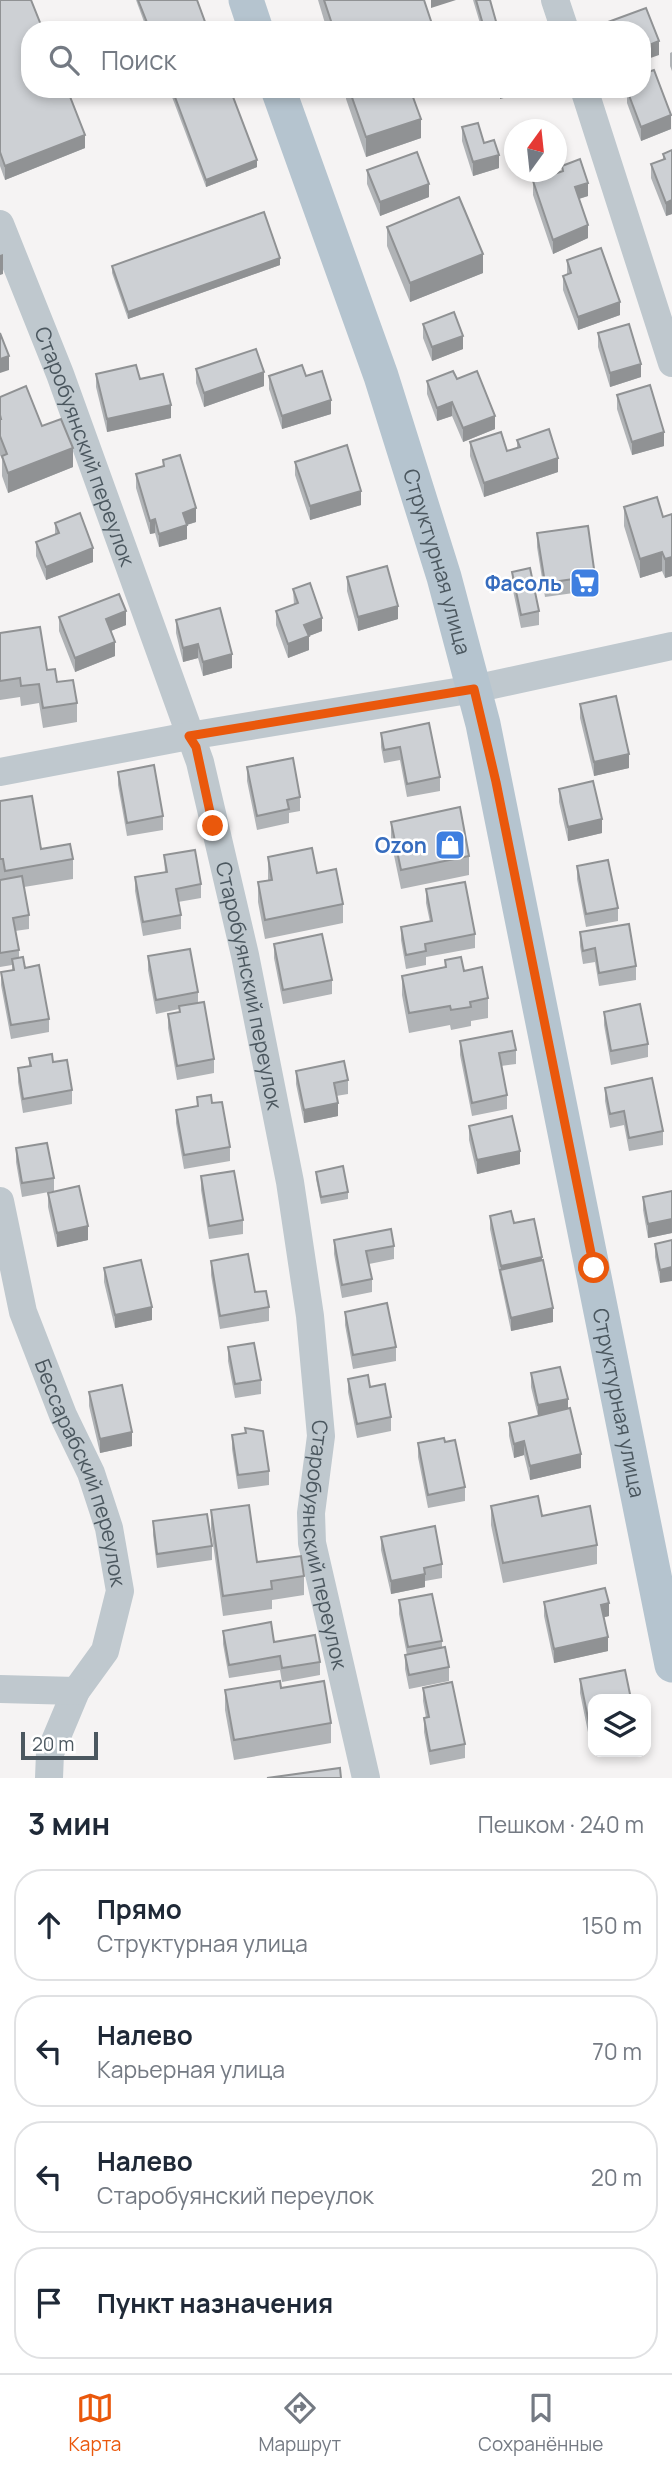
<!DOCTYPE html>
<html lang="ru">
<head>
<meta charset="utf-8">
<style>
	body { margin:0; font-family:Manrope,sans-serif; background:#f6f6f7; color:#1f2937 }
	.controls { position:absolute; right:21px; bottom:21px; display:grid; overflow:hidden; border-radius:14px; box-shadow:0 4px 10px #0003 }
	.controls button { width:63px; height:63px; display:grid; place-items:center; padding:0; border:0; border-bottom:2px solid #e0e1e3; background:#fff; color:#1f2937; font:35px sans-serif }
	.compass { position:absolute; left:504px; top:119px; width:63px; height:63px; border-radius:50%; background:#fff; box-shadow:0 4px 10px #0003; rotate:15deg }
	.scale { position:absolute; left:21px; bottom:18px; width:77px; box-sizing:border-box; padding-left:7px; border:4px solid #4b575f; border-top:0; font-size:19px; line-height:24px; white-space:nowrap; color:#4b575f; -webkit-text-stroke:5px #fff; paint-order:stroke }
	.stop { position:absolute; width:21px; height:21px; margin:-16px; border:5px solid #ea580c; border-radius:50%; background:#fff }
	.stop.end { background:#ea580c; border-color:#fff; box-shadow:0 2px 7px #0008 }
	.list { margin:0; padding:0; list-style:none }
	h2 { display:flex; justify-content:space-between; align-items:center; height:91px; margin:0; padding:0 28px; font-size:30px }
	h2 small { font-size:23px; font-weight:400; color:#747a83 }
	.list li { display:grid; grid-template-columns:46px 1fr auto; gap:21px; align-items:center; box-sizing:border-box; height:112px; margin:0 14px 14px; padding:0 14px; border:2px solid #e0e1e3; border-radius:28px }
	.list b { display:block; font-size:26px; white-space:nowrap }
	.list p { margin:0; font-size:23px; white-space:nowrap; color:#747a83 }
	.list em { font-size:23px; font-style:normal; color:#747a83 }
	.icon { flex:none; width:38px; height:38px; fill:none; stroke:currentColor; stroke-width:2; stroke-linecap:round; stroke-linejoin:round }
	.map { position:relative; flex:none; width:672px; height:1778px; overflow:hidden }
	.search { position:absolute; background:#fff; box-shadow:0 4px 10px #0003; left:21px; right:21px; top:21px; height:77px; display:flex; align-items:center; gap:18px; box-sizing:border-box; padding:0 24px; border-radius:28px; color:#747a83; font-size:26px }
	.sheet { height:595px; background:#fff }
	nav { display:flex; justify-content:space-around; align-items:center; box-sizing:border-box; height:98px; border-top:2px solid #e0e1e3; background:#fff; font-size:19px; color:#747a83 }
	nav a { display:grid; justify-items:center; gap:4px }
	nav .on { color:#ea580c }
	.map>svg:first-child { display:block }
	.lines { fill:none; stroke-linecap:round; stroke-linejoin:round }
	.minor { stroke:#bfc8ce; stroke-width:28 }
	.major { stroke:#b5c4cf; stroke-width:35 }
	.wall { fill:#b0b3b6 }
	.shaded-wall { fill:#909294 }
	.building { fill:#cdd0d4; stroke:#909294; stroke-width:2 }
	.route { stroke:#ea580c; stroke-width:9 }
	.labels { text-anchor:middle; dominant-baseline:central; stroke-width:5; stroke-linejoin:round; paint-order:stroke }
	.street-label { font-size:21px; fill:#4b575f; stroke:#fff }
	.shop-label { font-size:21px; font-weight:bold; fill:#366cbe; stroke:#fff; text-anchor:end }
</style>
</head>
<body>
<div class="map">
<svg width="672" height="1778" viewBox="0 0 672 1778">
	<rect width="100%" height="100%" fill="#f5f3f3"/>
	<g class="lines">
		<g class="minor">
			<path d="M 555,0 L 565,30"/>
			<path d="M 584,89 L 672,363"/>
			<path id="s1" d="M 0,224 L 60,374 L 200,762 L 245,955 L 290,1182 L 310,1316 L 321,1436 L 311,1513 L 312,1543 L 366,1778"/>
			<path d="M 0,772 L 189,736 L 474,689 L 672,646"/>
			<path id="s2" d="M 0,1201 L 23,1312 L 63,1415 L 91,1473 L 109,1528 L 120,1591 L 105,1651 L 76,1691 L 50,1753 L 49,1778"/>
			<path d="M 0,1689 L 76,1691"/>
		</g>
		<g class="major">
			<path d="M 246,0 L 256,30"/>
			<path id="s3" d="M 278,89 L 381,376 L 444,577 L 483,724 L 672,1665"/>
		</g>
	</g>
	<g class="wall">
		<path d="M 0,0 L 85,148 L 5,180 L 0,166 Z"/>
		<path d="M 136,0 L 197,0 L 208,30 L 147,30 Z"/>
		<path d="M 318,0 L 424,0 L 434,30 L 327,30 Z"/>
		<path d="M 473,0 L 490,0 L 497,30 L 482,30 Z"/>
		<path d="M 672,52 L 672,71 L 670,66 L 670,53 Z"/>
		<path d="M 169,89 L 230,89 L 257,167 L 206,187 Z"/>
		<path d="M 346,89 L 410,89 L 421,138 L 366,157 L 346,99 Z"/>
		<path d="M 627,90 L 671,129 L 641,141 L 627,103 Z"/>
		<path d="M 462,127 L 484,143 L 499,168 L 473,176 L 462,141 Z"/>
		<path d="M 672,150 L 672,214 L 666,216 L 651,178 L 651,164 L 663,160 L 663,154 Z"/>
		<path d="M 562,166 L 588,196 L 579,199 L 588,238 L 553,254 L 533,195 L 533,181 L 562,172 Z"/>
		<path d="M 367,170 L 429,197 L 380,216 L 367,184 Z"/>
		<path d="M 387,227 L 483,273 L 410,302 L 387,246 Z"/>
		<path d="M 567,260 L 620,315 L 578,330 L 563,290 L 563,276 L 567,275 Z"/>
		<path d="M 280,265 L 128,319 L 112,273 L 112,266 Z"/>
		<path d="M 423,324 L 463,349 L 432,361 L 423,338 Z"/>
		<path d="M 598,333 L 641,377 L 610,387 L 598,347 Z"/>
		<path d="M 196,369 L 264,386 L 204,407 L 196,383 Z"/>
		<path d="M 96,374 L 140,379 L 171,418 L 107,432 L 96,387 Z"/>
		<path d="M 269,376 L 331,414 L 282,429 L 269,389 Z"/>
		<path d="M 457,379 L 495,429 L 463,442 L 452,416 L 437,421 L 427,394 L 427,381 Z"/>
		<path d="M 617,395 L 664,446 L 632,455 L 617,409 Z"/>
		<path d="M 0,397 L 42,426 L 73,467 L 8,493 L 2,476 L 2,459 L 0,455 Z"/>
		<path d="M 517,440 L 558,472 L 484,497 L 470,456 L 470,442 L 507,451 L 517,448 Z"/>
		<path d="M 163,460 L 196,522 L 187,525 L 187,539 L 159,547 L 155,533 L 150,534 L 136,488 L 136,474 L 163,466 Z"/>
		<path d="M 295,462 L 361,505 L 310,520 L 295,475 Z"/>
		<path d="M 624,507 L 663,517 L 672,514 L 672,576 L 665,578 L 662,571 L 640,578 L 624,526 Z"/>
		<path d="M 55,523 L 93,562 L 46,580 L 36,556 L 36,542 L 55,535 Z"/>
		<path d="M 537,533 L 595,576 L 595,590 L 545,597 L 537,547 Z"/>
		<path d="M 512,572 L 539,611 L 539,625 L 521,628 L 512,586 Z"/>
		<path d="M 347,577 L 398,619 L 358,631 L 347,591 Z"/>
		<path d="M 293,589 L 322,631 L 309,636 L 309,650 L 288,658 L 276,625 L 276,611 L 294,605 Z"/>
		<path d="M 59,617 L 126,625 L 110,631 L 115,656 L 75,672 L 59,631 Z"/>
		<path d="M 176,620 L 232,668 L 203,676 L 198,658 L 183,662 L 176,633 Z"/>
		<path d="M 0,633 L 47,670 L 77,703 L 77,722 L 43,728 L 39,703 L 21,706 L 20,697 L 0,700 Z"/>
		<path d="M 580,704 L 629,768 L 594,776 L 580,718 Z"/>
		<path d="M 381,733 L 440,777 L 440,791 L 407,797 L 400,760 L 384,763 L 381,747 Z"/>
		<path d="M 247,767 L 300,797 L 300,811 L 289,813 L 289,823 L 257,830 L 247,781 Z"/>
		<path d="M 118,772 L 163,816 L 163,830 L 127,836 L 118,785 Z"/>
		<path d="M 559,789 L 602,833 L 568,841 L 559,802 Z"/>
		<path d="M 0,801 L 41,849 L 73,859 L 73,879 L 24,887 L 29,915 L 29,929 L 15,931 L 19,950 L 19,958 L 25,968 L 49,1019 L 49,1032 L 11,1039 L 1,985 L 1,972 L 12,970 L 12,965 L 0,967 L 0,880 L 3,879 L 0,879 Z"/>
		<path d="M 391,822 L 469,856 L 469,875 L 401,889 L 391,841 Z"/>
		<path d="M 164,855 L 201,884 L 201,898 L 178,902 L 181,915 L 181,929 L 143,936 L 135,891 L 135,877 L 165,872 Z"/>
		<path d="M 268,857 L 343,904 L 343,923 L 265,939 L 258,902 L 258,882 L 268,880 Z"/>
		<path d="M 577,866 L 618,908 L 618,921 L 586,927 L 577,879 Z"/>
		<path d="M 426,889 L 475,934 L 475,948 L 426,957 L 426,965 L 406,969 L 401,940 L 401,927 L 430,922 L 426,903 Z"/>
		<path d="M 580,932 L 636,966 L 636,980 L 599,986 L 595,962 L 583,964 L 580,946 Z"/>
		<path d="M 274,944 L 332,980 L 332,994 L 283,1004 L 274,958 Z"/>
		<path d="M 148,956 L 198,992 L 198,1003 L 214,1059 L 214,1073 L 177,1080 L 168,1028 L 168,1014 L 179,1012 L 179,1009 L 156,1014 L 148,970 Z"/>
		<path d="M 445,960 L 464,971 L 488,998 L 488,1018 L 471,1021 L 471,1026 L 451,1030 L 450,1025 L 409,1033 L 402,995 L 402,976 L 445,968 Z"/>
		<path d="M 604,1012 L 648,1044 L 648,1057 L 611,1065 L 604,1025 Z"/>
		<path d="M 460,1041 L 516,1050 L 516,1064 L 501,1066 L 507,1095 L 507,1109 L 472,1116 L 460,1055 Z"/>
		<path d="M 29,1058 L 53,1062 L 72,1090 L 72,1104 L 23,1113 L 18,1082 L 18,1068 L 29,1066 Z"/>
		<path d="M 296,1071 L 348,1080 L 348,1094 L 336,1096 L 338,1116 L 304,1123 L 296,1084 Z"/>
		<path d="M 605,1088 L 663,1131 L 663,1145 L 629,1151 L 624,1125 L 610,1128 L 605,1101 Z"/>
		<path d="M 197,1097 L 212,1103 L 230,1147 L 230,1161 L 184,1169 L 176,1123 L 176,1110 L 197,1106 Z"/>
		<path d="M 469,1126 L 520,1164 L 477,1174 L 469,1140 Z"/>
		<path d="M 16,1148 L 54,1178 L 54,1191 L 22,1197 L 16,1162 Z"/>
		<path d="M 316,1172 L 348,1192 L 348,1199 L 321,1204 L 316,1179 Z"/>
		<path d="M 201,1176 L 243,1220 L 243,1234 L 209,1239 L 201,1190 Z"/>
		<path d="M 672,1191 L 672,1233 L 648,1238 L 643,1210 L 643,1197 Z"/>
		<path d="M 48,1193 L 88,1240 L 57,1247 L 48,1207 Z"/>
		<path d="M 490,1216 L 514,1223 L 542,1261 L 553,1322 L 511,1331 L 490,1229 Z"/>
		<path d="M 334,1240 L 394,1246 L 394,1259 L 369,1264 L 372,1279 L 372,1292 L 342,1298 L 334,1254 Z"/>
		<path d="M 672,1240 L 660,1283 L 655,1257 L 655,1244 Z"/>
		<path d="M 211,1261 L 255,1292 L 269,1307 L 269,1321 L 220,1329 L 211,1275 Z"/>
		<path d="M 104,1268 L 152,1320 L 115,1328 L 104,1282 Z"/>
		<path d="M 345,1312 L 396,1347 L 396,1361 L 353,1369 L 345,1325 Z"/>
		<path d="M 228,1347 L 261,1380 L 261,1394 L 235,1398 L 228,1361 Z"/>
		<path d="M 531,1373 L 568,1409 L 581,1468 L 530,1480 L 524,1455 L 514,1458 L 509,1436 L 509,1423 L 538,1416 L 531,1387 Z"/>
		<path d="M 348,1379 L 370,1387 L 391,1417 L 391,1431 L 357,1438 L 348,1392 Z"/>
		<path d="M 89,1392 L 132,1446 L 100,1453 L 89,1406 Z"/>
		<path d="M 245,1428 L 269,1471 L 269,1485 L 238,1489 L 232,1449 L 232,1435 L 245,1433 Z"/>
		<path d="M 445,1442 L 465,1487 L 465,1501 L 428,1508 L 418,1457 L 418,1443 Z"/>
		<path d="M 491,1506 L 542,1516 L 597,1545 L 597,1564 L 503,1583 L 491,1525 Z"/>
		<path d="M 211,1510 L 257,1562 L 304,1576 L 304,1595 L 272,1600 L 272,1609 L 223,1616 L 211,1529 Z"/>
		<path d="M 153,1521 L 212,1546 L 212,1560 L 157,1568 L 153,1535 Z"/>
		<path d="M 381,1537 L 442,1564 L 442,1578 L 425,1581 L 425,1587 L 391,1594 L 381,1550 Z"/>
		<path d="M 399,1600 L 442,1641 L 442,1648 L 449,1667 L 449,1681 L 409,1689 L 405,1669 L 405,1655 L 407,1655 L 399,1614 Z"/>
		<path d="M 544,1602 L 609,1616 L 604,1617 L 608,1651 L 554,1663 L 544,1616 Z"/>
		<path d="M 223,1631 L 274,1642 L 320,1662 L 320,1675 L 282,1682 L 280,1670 L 229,1678 L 223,1644 Z"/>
		<path d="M 580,1679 L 593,1699 L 593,1736 L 589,1737 L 580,1693 Z"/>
		<path d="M 281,1688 L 331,1723 L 331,1743 L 234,1760 L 225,1710 L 225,1690 Z"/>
		<path d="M 423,1688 L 465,1744 L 465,1758 L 430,1765 L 424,1732 L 424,1718 L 426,1718 L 423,1701 Z"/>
	</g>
	<g class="shaded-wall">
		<path d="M 431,0 L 456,0 L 431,8 Z"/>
		<path d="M 497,25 L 497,30 L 484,30 L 484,28 Z"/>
		<path d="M 659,41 L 659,55 L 642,61 L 642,48 Z"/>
		<path d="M 500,89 L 522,89 L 522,93 L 500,99 Z"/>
		<path d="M 671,115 L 671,129 L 641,141 L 641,127 Z"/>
		<path d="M 421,119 L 421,138 L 366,157 L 366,137 Z"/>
		<path d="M 85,135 L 85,148 L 5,180 L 5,166 Z"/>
		<path d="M 499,155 L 499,168 L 473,176 L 473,162 Z"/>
		<path d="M 257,160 L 257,167 L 206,187 L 206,180 Z"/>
		<path d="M 588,183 L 588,196 L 575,200 L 575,187 Z"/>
		<path d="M 429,184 L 429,197 L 380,216 L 380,202 Z"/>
		<path d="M 672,200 L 672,214 L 666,216 L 666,203 Z"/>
		<path d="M 588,225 L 588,238 L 553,254 L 553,240 Z"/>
		<path d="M 3,254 L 3,274 L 0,275 L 0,255 Z"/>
		<path d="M 483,254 L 483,273 L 410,302 L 410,283 Z"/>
		<path d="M 280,258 L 280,265 L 128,319 L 128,312 Z"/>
		<path d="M 620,302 L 620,315 L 578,330 L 578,317 Z"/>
		<path d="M 463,336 L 463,349 L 432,361 L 432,347 Z"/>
		<path d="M 9,356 L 9,370 L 0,373 L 0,359 Z"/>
		<path d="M 641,364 L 641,377 L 610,387 L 610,373 Z"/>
		<path d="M 264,372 L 264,386 L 204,407 L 204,393 Z"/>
		<path d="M 331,400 L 331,414 L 282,429 L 282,416 Z"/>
		<path d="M 452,402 L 452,416 L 437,421 L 437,408 Z"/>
		<path d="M 171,405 L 171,418 L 107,432 L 107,419 Z"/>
		<path d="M 495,416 L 495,429 L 463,442 L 463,428 Z"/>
		<path d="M 664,432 L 664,446 L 632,455 L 632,442 Z"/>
		<path d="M 73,448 L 73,467 L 8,493 L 8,473 Z"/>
		<path d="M 558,458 L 558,472 L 484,497 L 484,483 Z"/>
		<path d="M 361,491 L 361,505 L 310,520 L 310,506 Z"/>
		<path d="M 196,508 L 196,522 L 183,526 L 183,513 Z"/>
		<path d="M 155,519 L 155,533 L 150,534 L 150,521 Z"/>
		<path d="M 187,525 L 187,539 L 159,547 L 159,534 Z"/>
		<path d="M 93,548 L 93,562 L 46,580 L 46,567 Z"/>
		<path d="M 662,552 L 662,571 L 640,578 L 640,559 Z"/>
		<path d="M 672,557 L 672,576 L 665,578 L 665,559 Z"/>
		<path d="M 398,606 L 398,619 L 358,631 L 358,617 Z"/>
		<path d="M 126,611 L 126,625 L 106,633 L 106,619 Z"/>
		<path d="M 322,618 L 322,631 L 304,638 L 304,625 Z"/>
		<path d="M 309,636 L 309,650 L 288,658 L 288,644 Z"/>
		<path d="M 115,642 L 115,656 L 75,672 L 75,658 Z"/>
		<path d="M 198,644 L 198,658 L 183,662 L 183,648 Z"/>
		<path d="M 232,654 L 232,668 L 203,676 L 203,662 Z"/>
		<path d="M 629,754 L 629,768 L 594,776 L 594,762 Z"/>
		<path d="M 602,819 L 602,833 L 568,841 L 568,827 Z"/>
		<path d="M 338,1103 L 338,1116 L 304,1123 L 304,1110 Z"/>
		<path d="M 520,1151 L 520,1164 L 477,1174 L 477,1160 Z"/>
		<path d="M 672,1219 L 672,1233 L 648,1238 L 648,1224 Z"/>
		<path d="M 88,1226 L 88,1240 L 57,1247 L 57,1233 Z"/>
		<path d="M 542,1257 L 542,1271 L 501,1274 L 501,1266 Z"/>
		<path d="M 672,1267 L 672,1281 L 660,1283 L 660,1270 Z"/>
		<path d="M 152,1307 L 152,1320 L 115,1328 L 115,1315 Z"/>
		<path d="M 553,1308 L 553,1322 L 511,1331 L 511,1318 Z"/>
		<path d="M 568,1399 L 568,1413 L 538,1419 L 538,1405 Z"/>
		<path d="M 132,1432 L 132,1446 L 100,1453 L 100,1439 Z"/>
		<path d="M 524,1441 L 524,1455 L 514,1458 L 514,1444 Z"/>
		<path d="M 581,1454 L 581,1468 L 530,1480 L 530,1466 Z"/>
		<path d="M 425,1574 L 425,1587 L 391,1594 L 391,1581 Z"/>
		<path d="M 609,1603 L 609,1616 L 601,1618 L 601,1605 Z"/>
		<path d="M 608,1637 L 608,1651 L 554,1663 L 554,1649 Z"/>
	</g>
	<g class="building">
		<path d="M 0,0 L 31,0 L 43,30 L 30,30 L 30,89 L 67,89 L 85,135 L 5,166 L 0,152 Z"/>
		<path d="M 138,0 L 197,0 L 208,30 L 150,30 Z"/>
		<path d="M 324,0 L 424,0 L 434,30 L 334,30 Z"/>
		<path d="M 476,0 L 490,0 L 497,25 L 484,28 Z"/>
		<path d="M 646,8 L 659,41 L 642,48 L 642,30 L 601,30 L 600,25 Z"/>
		<path d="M 528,27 L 529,30 L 517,30 Z"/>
		<path d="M 654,70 L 671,115 L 641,127 L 627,90 L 642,89 L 642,74 Z"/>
		<path d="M 172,89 L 230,89 L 257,160 L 206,180 Z"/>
		<path d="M 349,89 L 410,89 L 421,119 L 366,137 Z"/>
		<path d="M 478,123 L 484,143 L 494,140 L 499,155 L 473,162 L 462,127 Z"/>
		<path d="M 672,150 L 672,200 L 666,203 L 651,164 L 665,159 L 663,154 Z"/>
		<path d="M 417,152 L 429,184 L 380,202 L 367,170 Z"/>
		<path d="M 580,159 L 588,183 L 575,187 L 588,225 L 553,240 L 533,181 L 563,171 L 562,166 Z"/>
		<path d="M 459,197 L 483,254 L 410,283 L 387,227 Z"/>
		<path d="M 264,212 L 280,258 L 128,312 L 112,266 Z"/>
		<path d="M 601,248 L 620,302 L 578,317 L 563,276 L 571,273 L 567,260 Z"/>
		<path d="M 454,312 L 463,336 L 432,347 L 423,324 Z"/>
		<path d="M 629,324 L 641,364 L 610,373 L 598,333 Z"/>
		<path d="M 0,333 L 9,356 L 0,359 Z"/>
		<path d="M 256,349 L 264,372 L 204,393 L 196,369 Z"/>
		<path d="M 136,365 L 140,379 L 163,374 L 171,405 L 107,419 L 96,374 Z"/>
		<path d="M 302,365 L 306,376 L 322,371 L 331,400 L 282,416 L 269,376 Z"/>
		<path d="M 453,371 L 457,379 L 477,371 L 495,416 L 463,428 L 452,402 L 437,408 L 427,381 Z"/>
		<path d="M 650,385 L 664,432 L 632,442 L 617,395 Z"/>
		<path d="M 26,386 L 42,426 L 61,419 L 73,448 L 8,473 L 2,456 L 7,454 L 0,436 L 0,419 L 1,419 L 0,415 L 0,397 Z"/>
		<path d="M 549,429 L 558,458 L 484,483 L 470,442 L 501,432 L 507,451 L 520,447 L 517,440 Z"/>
		<path d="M 347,445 L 361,491 L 310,506 L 295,462 Z"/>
		<path d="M 180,455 L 196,508 L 183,513 L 187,525 L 159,534 L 155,519 L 150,521 L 136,474 L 164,466 L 163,460 Z"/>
		<path d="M 657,497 L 663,517 L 672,514 L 672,557 L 665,559 L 662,552 L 640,559 L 624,507 Z"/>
		<path d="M 80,513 L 93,548 L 46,567 L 36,542 L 59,533 L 55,523 Z"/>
		<path d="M 588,526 L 595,576 L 545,583 L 537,533 Z"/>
		<path d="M 387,566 L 398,606 L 358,617 L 347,577 Z"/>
		<path d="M 530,568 L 539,611 L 521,615 L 512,572 Z"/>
		<path d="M 310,583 L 322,618 L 304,625 L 309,636 L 288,644 L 276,611 L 298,603 L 293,589 Z"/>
		<path d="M 119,594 L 126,611 L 106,619 L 115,642 L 75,658 L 59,617 Z"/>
		<path d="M 220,608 L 232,654 L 203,662 L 198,644 L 183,648 L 176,620 Z"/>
		<path d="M 40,627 L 47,670 L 55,669 L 57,682 L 73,680 L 77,703 L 43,708 L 39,684 L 21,686 L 20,678 L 0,681 L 0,633 Z"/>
		<path d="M 616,696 L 629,754 L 594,762 L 580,704 Z"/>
		<path d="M 429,723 L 440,777 L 407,784 L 400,747 L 384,750 L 381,733 Z"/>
		<path d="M 293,758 L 300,797 L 287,800 L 289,809 L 257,816 L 247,767 Z"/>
		<path d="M 154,765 L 163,816 L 127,823 L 118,772 Z"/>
		<path d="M 593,781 L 602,819 L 568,827 L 559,789 Z"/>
		<path d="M 32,796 L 41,849 L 70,844 L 73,859 L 5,871 L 3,859 L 0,859 L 0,801 Z"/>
		<path d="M 460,807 L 469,856 L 401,870 L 391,822 Z"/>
		<path d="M 312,848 L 317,873 L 336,869 L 343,904 L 265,920 L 258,882 L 272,880 L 268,857 Z"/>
		<path d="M 195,850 L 201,884 L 176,889 L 181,915 L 143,922 L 135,877 L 167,872 L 164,855 Z"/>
		<path d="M 608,860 L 618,908 L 586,914 L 577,866 Z"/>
		<path d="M 22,876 L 29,915 L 13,918 L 19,950 L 0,953 L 0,880 Z"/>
		<path d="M 465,882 L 475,934 L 425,944 L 426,951 L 406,955 L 401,927 L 432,921 L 426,889 Z"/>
		<path d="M 629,924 L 636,966 L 599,973 L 595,948 L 583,951 L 580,932 Z"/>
		<path d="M 322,934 L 332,980 L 283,990 L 274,944 Z"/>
		<path d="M 190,949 L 198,992 L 156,1000 L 148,956 Z"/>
		<path d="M 23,957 L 25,968 L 39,965 L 49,1019 L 11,1025 L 1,972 L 14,970 L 12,959 Z"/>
		<path d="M 461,957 L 464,971 L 482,967 L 488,998 L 470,1002 L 471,1007 L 451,1010 L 450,1006 L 409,1013 L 402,976 L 446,967 L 445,960 Z"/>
		<path d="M 204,1002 L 214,1059 L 177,1066 L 168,1014 L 180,1012 L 179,1006 Z"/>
		<path d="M 640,1004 L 648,1044 L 611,1051 L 604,1012 Z"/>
		<path d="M 512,1031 L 516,1050 L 499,1053 L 507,1095 L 472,1103 L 460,1041 Z"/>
		<path d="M 52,1054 L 53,1062 L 67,1060 L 72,1090 L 23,1099 L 18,1068 L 31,1066 L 29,1058 Z"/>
		<path d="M 344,1061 L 348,1080 L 334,1083 L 338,1103 L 304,1110 L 296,1071 Z"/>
		<path d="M 652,1078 L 663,1131 L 629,1138 L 624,1111 L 610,1114 L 605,1088 Z"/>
		<path d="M 211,1095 L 212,1103 L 222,1102 L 230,1147 L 184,1155 L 176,1110 L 198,1106 L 197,1097 Z"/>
		<path d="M 512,1116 L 520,1151 L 477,1160 L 469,1126 Z"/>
		<path d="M 47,1143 L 54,1178 L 22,1183 L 16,1148 Z"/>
		<path d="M 343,1166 L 348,1192 L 321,1197 L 316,1172 Z"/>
		<path d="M 234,1171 L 243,1220 L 209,1226 L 201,1176 Z"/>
		<path d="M 79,1186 L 88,1226 L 57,1233 L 48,1193 Z"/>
		<path d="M 672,1191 L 672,1219 L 648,1224 L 643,1197 Z"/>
		<path d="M 511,1211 L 514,1223 L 534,1219 L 542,1257 L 501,1266 L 490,1216 Z"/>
		<path d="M 391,1229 L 394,1246 L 366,1251 L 372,1279 L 342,1285 L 334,1240 Z"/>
		<path d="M 672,1240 L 672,1267 L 660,1270 L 655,1244 Z"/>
		<path d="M 248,1254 L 255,1292 L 266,1291 L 269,1307 L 220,1316 L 211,1261 Z"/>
		<path d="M 141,1260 L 152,1307 L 115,1315 L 104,1268 Z"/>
		<path d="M 543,1260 L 553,1308 L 511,1318 L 500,1270 Z"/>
		<path d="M 387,1303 L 396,1347 L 353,1355 L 345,1312 Z"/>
		<path d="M 254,1343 L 261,1380 L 235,1384 L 228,1347 Z"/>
		<path d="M 560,1367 L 568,1399 L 538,1405 L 531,1373 Z"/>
		<path d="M 368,1375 L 370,1387 L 385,1384 L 391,1417 L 357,1424 L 348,1379 Z"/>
		<path d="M 122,1385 L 132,1432 L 100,1439 L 89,1392 Z"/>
		<path d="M 570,1408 L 581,1454 L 530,1466 L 524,1441 L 514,1444 L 509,1423 Z"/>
		<path d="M 245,1428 L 263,1431 L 269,1471 L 238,1475 L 232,1435 L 246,1433 Z"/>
		<path d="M 444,1438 L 445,1442 L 455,1440 L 465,1487 L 428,1495 L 418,1443 Z"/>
		<path d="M 538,1496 L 542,1516 L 590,1506 L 597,1545 L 503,1563 L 491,1506 Z"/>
		<path d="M 249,1505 L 257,1562 L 301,1556 L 304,1576 L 271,1581 L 272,1589 L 223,1596 L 211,1510 Z"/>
		<path d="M 207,1514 L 212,1546 L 157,1554 L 153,1521 Z"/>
		<path d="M 435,1526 L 442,1564 L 424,1568 L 425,1574 L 391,1581 L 381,1537 Z"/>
		<path d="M 605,1588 L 609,1603 L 601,1605 L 608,1637 L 554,1649 L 544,1602 Z"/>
		<path d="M 432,1594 L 442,1641 L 408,1647 L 399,1600 Z"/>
		<path d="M 271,1622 L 274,1642 L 315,1635 L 320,1662 L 282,1668 L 280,1656 L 229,1665 L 223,1631 Z"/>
		<path d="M 445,1647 L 449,1667 L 409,1675 L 405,1655 Z"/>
		<path d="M 625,1670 L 631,1699 L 593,1699 L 593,1722 L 589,1723 L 580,1679 Z"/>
		<path d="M 280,1681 L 281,1688 L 324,1681 L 331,1723 L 234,1740 L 225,1690 Z"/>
		<path d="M 452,1682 L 465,1744 L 430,1751 L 424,1718 L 429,1717 L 423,1688 Z"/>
		<path d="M 340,1768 L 341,1778 L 267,1778 Z"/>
	</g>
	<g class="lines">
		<path class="route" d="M 213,826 L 196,747 L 189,736 L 474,689 L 496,782 L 594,1268"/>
	</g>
	<defs>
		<g id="supermarket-square" transform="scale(1.575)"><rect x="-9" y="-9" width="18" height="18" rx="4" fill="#3f7fe0" stroke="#fff"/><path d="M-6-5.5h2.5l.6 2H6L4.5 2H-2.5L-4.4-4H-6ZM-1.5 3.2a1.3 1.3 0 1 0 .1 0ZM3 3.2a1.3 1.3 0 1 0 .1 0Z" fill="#fff"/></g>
		<g id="shop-square" transform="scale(1.575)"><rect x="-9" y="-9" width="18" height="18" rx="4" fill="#3f7fe0" stroke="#fff"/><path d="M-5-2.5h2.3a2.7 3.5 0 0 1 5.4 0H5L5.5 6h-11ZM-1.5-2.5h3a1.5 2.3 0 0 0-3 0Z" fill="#fff"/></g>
	</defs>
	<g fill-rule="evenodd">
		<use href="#supermarket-square" x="585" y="583"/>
		<use href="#shop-square" x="450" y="845"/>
	</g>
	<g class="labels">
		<g class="street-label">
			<text stroke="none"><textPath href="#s1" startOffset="238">Старобуянский переулок</textPath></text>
			<text stroke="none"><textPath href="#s3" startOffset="499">Структурная улица</textPath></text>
			<text stroke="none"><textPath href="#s1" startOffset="803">Старобуянский переулок</textPath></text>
			<text stroke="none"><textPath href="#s3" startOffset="1360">Структурная улица</textPath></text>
			<text stroke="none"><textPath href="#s2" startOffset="285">Бессарабский переулок</textPath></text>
			<text stroke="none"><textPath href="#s1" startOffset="1370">Старобуянский переулок</textPath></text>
		</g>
		<g class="shop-label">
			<text x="562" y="583">Фасоль</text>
			<text x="427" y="845">Ozon</text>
		</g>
	</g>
</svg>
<div class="controls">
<button><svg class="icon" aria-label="layers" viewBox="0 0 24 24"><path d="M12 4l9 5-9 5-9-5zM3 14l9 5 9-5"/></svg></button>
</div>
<svg class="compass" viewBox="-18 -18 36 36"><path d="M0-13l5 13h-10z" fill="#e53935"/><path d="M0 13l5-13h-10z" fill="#747a83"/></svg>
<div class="scale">20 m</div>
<div class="stop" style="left:594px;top:1268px"></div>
<div class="stop end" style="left:213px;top:826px"></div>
<div class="search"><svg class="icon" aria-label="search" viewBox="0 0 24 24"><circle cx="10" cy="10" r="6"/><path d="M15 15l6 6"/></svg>Поиск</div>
</div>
<section class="sheet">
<h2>3 мин<small>Пешком · 240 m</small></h2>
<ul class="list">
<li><svg class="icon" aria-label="ahead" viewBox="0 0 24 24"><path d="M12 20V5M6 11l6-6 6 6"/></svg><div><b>Прямо</b><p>Структурная улица</p></div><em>150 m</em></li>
<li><svg class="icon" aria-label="left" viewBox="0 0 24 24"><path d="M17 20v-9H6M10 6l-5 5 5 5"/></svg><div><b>Налево</b><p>Карьерная улица</p></div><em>70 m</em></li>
<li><svg class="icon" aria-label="left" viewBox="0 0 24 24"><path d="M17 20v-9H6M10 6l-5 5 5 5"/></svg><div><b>Налево</b><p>Старобуянский переулок</p></div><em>20 m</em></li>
<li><svg class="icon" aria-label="arrive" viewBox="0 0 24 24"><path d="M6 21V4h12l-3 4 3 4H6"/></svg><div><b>Пункт назначения</b></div></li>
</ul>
</section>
<nav>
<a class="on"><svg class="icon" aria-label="map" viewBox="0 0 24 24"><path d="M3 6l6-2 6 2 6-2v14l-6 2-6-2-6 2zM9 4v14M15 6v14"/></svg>Карта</a>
<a><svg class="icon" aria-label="directions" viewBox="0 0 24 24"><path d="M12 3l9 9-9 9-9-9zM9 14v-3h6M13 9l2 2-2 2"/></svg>Маршрут</a>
<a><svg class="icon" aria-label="saved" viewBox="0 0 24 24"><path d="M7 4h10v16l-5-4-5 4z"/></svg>Сохранённые</a>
</nav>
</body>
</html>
